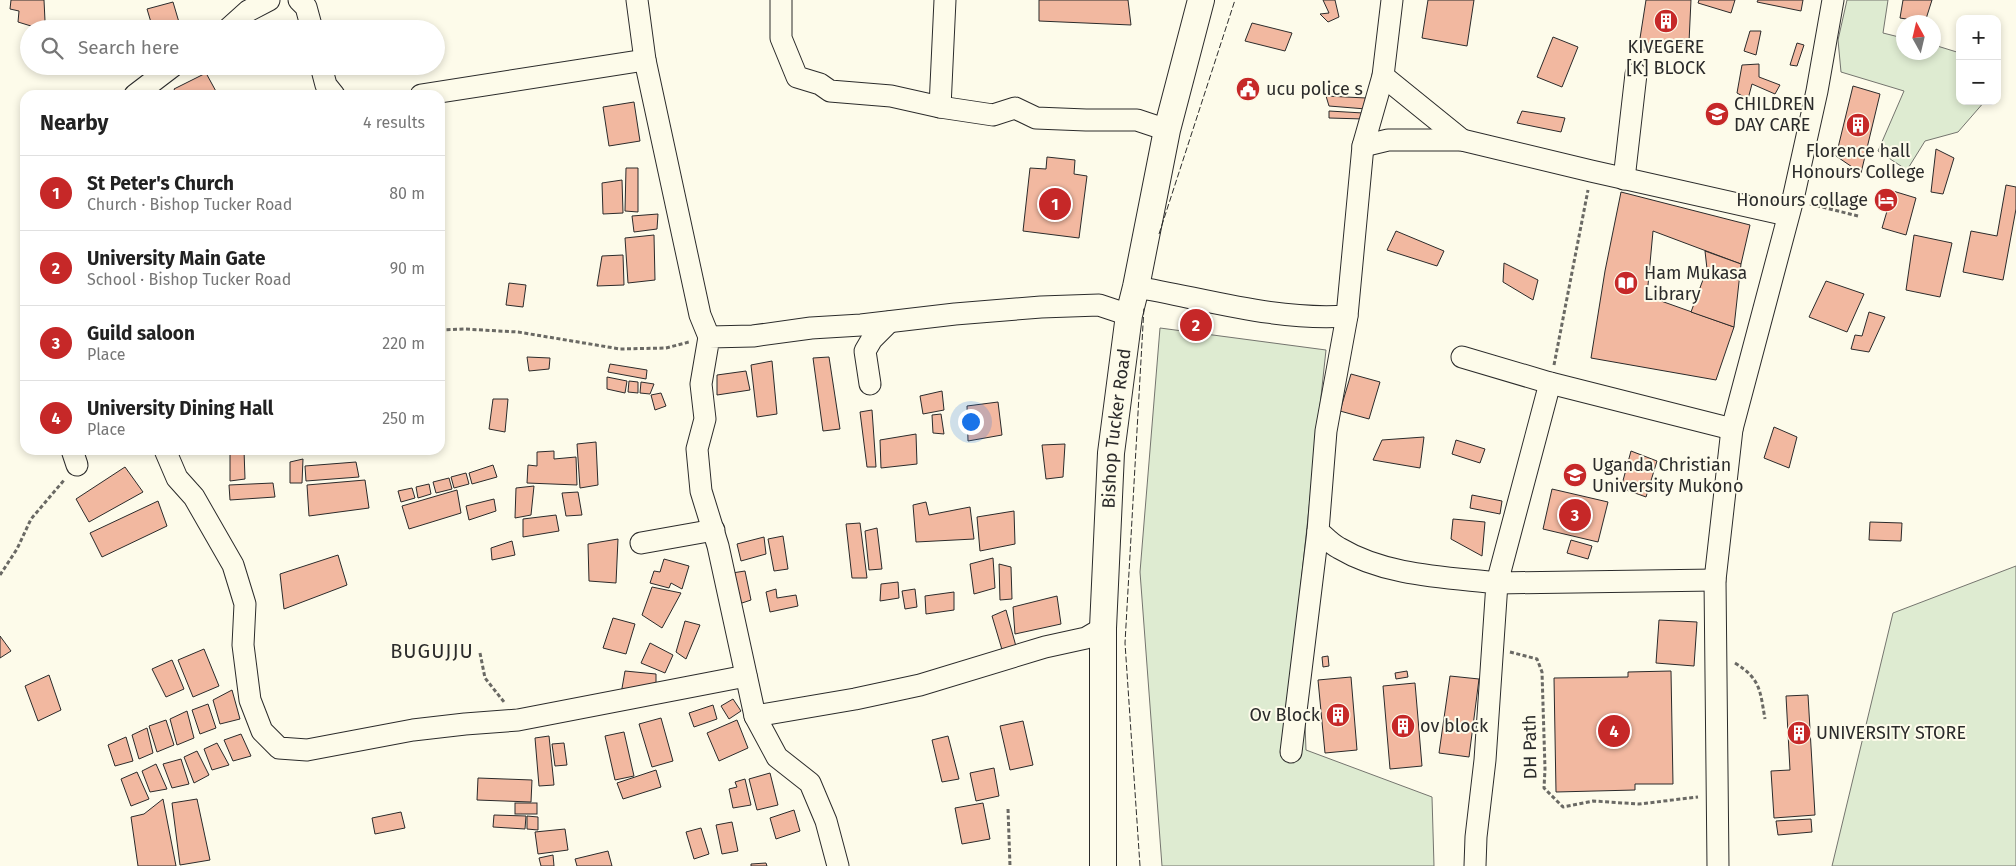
<!DOCTYPE html>
<html lang="en">
<head>
<meta charset="utf-8">
<style>
	body { margin:0; font-family:"Fira Sans",sans-serif; background:#f6f6f6; color:#222 }
	.controls { position:absolute; right:15px; top:15px; display:grid; overflow:hidden; border-radius:10px; box-shadow:0 2px 8px #0003 }
	.controls button { width:45px; height:45px; display:grid; place-items:center; padding:0; border:0; border-bottom:1px solid #e0e0e0; background:#fff; color:#222; font:25px sans-serif }
	.compass { position:absolute; left:1896px; top:15px; width:45px; height:45px; border-radius:50%; background:#fff; box-shadow:0 2px 8px #0003; rotate:352deg }
	.you { position:absolute; left:970px; top:421px; width:18px; height:18px; margin:-12px; border:4px solid #fff; border-radius:50%; background:#1a73e8; box-shadow:0 0 0 8px #1a73e833 }
	.badge { display:grid; place-items:center; width:32px; height:32px; border-radius:50%; background:#c62828; color:#fff; font-size:16px; font-weight:700 }
	.pin { position:absolute; translate:-50% -50%; border:2px solid #fff; box-shadow:0 1px 5px #0006 }
	.list { margin:0; padding:0; list-style:none }
	h2 { display:flex; justify-content:space-between; align-items:center; height:65px; margin:0; padding:0 20px; font-size:21px }
	h2 small { font-size:16px; font-weight:400; color:#767676 }
	.list li { display:grid; grid-template-columns:32px 1fr auto; gap:15px; align-items:center; box-sizing:border-box; height:75px; padding:0 20px; border-top:1px solid #e0e0e0 }
	.list b { display:block; font-size:19px; white-space:nowrap }
	.list p { margin:0; font-size:16px; white-space:nowrap; color:#767676 }
	.list em { font-size:16px; font-style:normal; color:#767676 }
	.icon { flex:none; width:28px; height:28px; fill:none; stroke:currentColor; stroke-width:2; stroke-linecap:round; stroke-linejoin:round }
	.map { position:relative; flex:none; width:2016px; height:866px; overflow:hidden }
	.search { position:absolute; background:#fff; box-shadow:0 2px 8px #0003; left:20px; top:20px; width:425px; height:55px; display:flex; align-items:center; gap:12px; box-sizing:border-box; padding:0 18px; border-radius:28px; color:#767676; font-size:19px }
	.panel { position:absolute; background:#fff; box-shadow:0 2px 8px #0003; left:20px; top:90px; width:425px; height:365px; border-radius:15px }
	.map>svg:first-child { display:block }
	.green { fill:#deebd1; stroke:#74746e }
	.building { fill:#f2b8a0; stroke:#2b2b2b }
	.lines { fill:none; stroke-linecap:round; stroke-linejoin:round }
	.minor-casing { stroke:#2b2b2b; stroke-width:23 }
	.major-casing { stroke:#2b2b2b; stroke-width:28 }
	.path { stroke:#6a6964; stroke-width:3; stroke-dasharray:4 2.5; stroke-linecap:butt }
	.minor { stroke:#fdfbea; stroke-width:21 }
	.major { stroke:#fdfbea; stroke-width:26 }
	.fence { stroke:#2b2b2b; stroke-width:1; stroke-dasharray:6 2.5; stroke-linecap:butt }
	.labels { text-anchor:middle; dominant-baseline:central; stroke-width:4; stroke-linejoin:round; paint-order:stroke }
	.poi-label { font-size:18px; fill:#2b2b2b; stroke:#fdfbea; text-anchor:start }
	.street-label { font-size:18px; fill:#2b2b2b; stroke:#fdfbea }
	.quarter-label { font-size:20px; letter-spacing:1px; fill:#2b2b2b; stroke:#fdfbea }
</style>
</head>
<body>
<div class="map">
<svg width="2016" height="866" viewBox="0 0 2016 866">
	<rect width="100%" height="100%" fill="#fdfbea"/>
	<g class="green">
		<path d="M 1847,0 L 1888,0 L 1883,33 L 1903,38 L 1904,52 L 1934,52 L 1934,45 L 1960,53 L 1960,101 L 1985,101 L 1958,132 L 1925,141 L 1907,170 L 1878,151 L 1904,91 L 1841,72 L 1838,40 Z"/>
		<path d="M 1160,328 L 1326,350 L 1300,592 L 1306,750 L 1432,797 L 1434,866 L 1162,866 L 1140,572 Z"/>
		<path d="M 2016,566 L 2016,866 L 1832,866 L 1893,613 Z"/>
	</g>
	<g class="building">
		<path d="M 11,0 L 44,0 L 45,21 L 31,26 L 18,22 L 19,11 L 10,9 Z"/>
		<path d="M 1039,0 L 1128,0 L 1131,25 L 1039,21 Z"/>
		<path d="M 1323,0 L 1335,0 L 1339,17 L 1328,22 L 1320,14 L 1329,13 Z"/>
		<path d="M 1428,0 L 1474,0 L 1467,46 L 1422,38 Z"/>
		<path d="M 1646,0 L 1691,0 L 1689,42 L 1638,51 Z"/>
		<path d="M 1699,0 L 1735,0 L 1731,13 L 1698,3 Z"/>
		<path d="M 1758,0 L 1803,0 L 1801,11 L 1757,2 Z"/>
		<path d="M 1903,0 L 1932,0 L 1925,22 L 1900,18 Z"/>
		<path d="M 173,2 L 181,29 L 153,29 L 147,9 Z"/>
		<path d="M 1252,23 L 1292,33 L 1285,51 L 1245,41 Z"/>
		<path d="M 1750,31 L 1761,31 L 1756,55 L 1744,51 Z"/>
		<path d="M 1553,37 L 1578,47 L 1562,87 L 1537,77 Z"/>
		<path d="M 1797,43 L 1804,45 L 1797,66 L 1790,65 Z"/>
		<path d="M 1759,64 L 1759,77 L 1780,85 L 1775,94 L 1752,84 L 1748,99 L 1737,93 L 1742,65 Z"/>
		<path d="M 206,73 L 218,95 L 177,95 L 174,89 Z"/>
		<path d="M 1853,86 L 1880,94 L 1861,173 L 1836,156 Z"/>
		<path d="M 1326,96 L 1366,98 L 1366,109 L 1329,106 Z"/>
		<path d="M 634,102 L 640,141 L 609,146 L 603,107 Z"/>
		<path d="M 1329,111 L 1363,113 L 1364,119 L 1329,118 Z"/>
		<path d="M 1522,111 L 1565,118 L 1561,132 L 1517,123 Z"/>
		<path d="M 1936,149 L 1954,158 L 1943,194 L 1931,192 Z"/>
		<path d="M 1047,157 L 1075,160 L 1074,174 L 1087,176 L 1079,238 L 1023,231 L 1030,168 L 1046,169 Z"/>
		<path d="M 626,168 L 638,168 L 638,212 L 625,211 Z"/>
		<path d="M 622,180 L 623,213 L 603,214 L 602,183 Z"/>
		<path d="M 2006,185 L 2016,187 L 2016,209 L 2003,280 L 1963,272 L 1971,231 L 1997,236 Z"/>
		<path d="M 1893,191 L 1916,198 L 1906,235 L 1882,228 Z"/>
		<path d="M 1621,192 L 1750,225 L 1741,264 L 1653,231 L 1647,296 L 1734,327 L 1716,380 L 1591,358 L 1605,271 Z"/>
		<path d="M 658,214 L 657,229 L 634,232 L 632,216 Z"/>
		<path d="M 1396,231 L 1444,251 L 1437,266 L 1387,250 Z"/>
		<path d="M 654,235 L 655,280 L 628,283 L 625,238 Z"/>
		<path d="M 1914,235 L 1952,243 L 1940,297 L 1906,290 Z"/>
		<path d="M 1705,251 L 1741,264 L 1734,327 L 1691,312 L 1707,269 Z"/>
		<path d="M 623,255 L 624,285 L 597,286 L 602,256 Z"/>
		<path d="M 1504,263 L 1538,280 L 1533,300 L 1503,282 Z"/>
		<path d="M 1826,281 L 1864,294 L 1847,332 L 1809,317 Z"/>
		<path d="M 509,283 L 526,285 L 523,307 L 506,305 Z"/>
		<path d="M 1869,312 L 1885,317 L 1869,352 L 1851,349 L 1855,335 L 1862,336 Z"/>
		<path d="M 527,357 L 550,358 L 549,369 L 529,371 Z"/>
		<path d="M 829,357 L 840,429 L 823,431 L 813,358 Z"/>
		<path d="M 772,361 L 777,414 L 757,417 L 751,365 Z"/>
		<path d="M 610,364 L 647,370 L 646,379 L 608,372 Z"/>
		<path d="M 746,371 L 750,390 L 717,395 L 717,375 Z"/>
		<path d="M 1351,374 L 1380,382 L 1369,419 L 1340,411 Z"/>
		<path d="M 607,377 L 627,381 L 625,393 L 607,389 Z"/>
		<path d="M 629,381 L 638,382 L 638,393 L 628,392 Z"/>
		<path d="M 641,382 L 654,384 L 650,394 L 640,393 Z"/>
		<path d="M 942,391 L 944,410 L 923,414 L 920,396 Z"/>
		<path d="M 661,393 L 666,406 L 655,410 L 651,395 Z"/>
		<path d="M 493,399 L 508,399 L 505,432 L 489,429 Z"/>
		<path d="M 998,402 L 1002,435 L 968,441 L 967,406 Z"/>
		<path d="M 872,410 L 876,467 L 867,467 L 860,412 Z"/>
		<path d="M 941,414 L 944,434 L 933,433 L 932,415 Z"/>
		<path d="M 1774,427 L 1797,437 L 1789,468 L 1764,458 Z"/>
		<path d="M 916,434 L 917,464 L 881,468 L 880,440 Z"/>
		<path d="M 1424,437 L 1420,468 L 1373,460 L 1382,440 Z"/>
		<path d="M 1456,440 L 1485,449 L 1480,463 L 1452,454 Z"/>
		<path d="M 596,442 L 598,485 L 580,488 L 577,444 Z"/>
		<path d="M 1065,444 L 1063,477 L 1046,479 L 1042,445 Z"/>
		<path d="M 230,450 L 244,450 L 245,479 L 230,481 Z"/>
		<path d="M 554,451 L 554,459 L 576,457 L 577,485 L 527,483 L 528,465 L 537,466 L 537,452 Z"/>
		<path d="M 1631,451 L 1657,461 L 1646,497 L 1621,488 Z"/>
		<path d="M 303,459 L 302,483 L 290,483 L 290,462 Z"/>
		<path d="M 356,462 L 359,477 L 306,481 L 305,466 Z"/>
		<path d="M 493,465 L 497,477 L 472,484 L 469,473 Z"/>
		<path d="M 125,467 L 143,492 L 89,522 L 76,499 Z"/>
		<path d="M 466,473 L 469,484 L 454,488 L 451,477 Z"/>
		<path d="M 449,478 L 452,489 L 436,493 L 433,482 Z"/>
		<path d="M 365,480 L 369,508 L 309,516 L 307,485 Z"/>
		<path d="M 273,483 L 275,497 L 230,500 L 229,485 Z"/>
		<path d="M 429,484 L 431,494 L 418,498 L 416,487 Z"/>
		<path d="M 534,486 L 531,515 L 515,518 L 516,488 Z"/>
		<path d="M 412,488 L 415,498 L 401,502 L 398,491 Z"/>
		<path d="M 1552,489 L 1608,502 L 1598,542 L 1543,529 Z"/>
		<path d="M 457,490 L 461,513 L 409,529 L 402,506 Z"/>
		<path d="M 578,492 L 582,515 L 566,516 L 562,493 Z"/>
		<path d="M 1472,495 L 1502,501 L 1500,514 L 1470,508 Z"/>
		<path d="M 494,499 L 496,511 L 469,520 L 466,506 Z"/>
		<path d="M 158,501 L 167,526 L 102,557 L 90,533 Z"/>
		<path d="M 926,502 L 929,515 L 970,507 L 974,539 L 916,542 L 913,505 Z"/>
		<path d="M 1014,511 L 1015,544 L 980,551 L 977,517 Z"/>
		<path d="M 556,515 L 559,531 L 523,537 L 523,519 Z"/>
		<path d="M 1453,519 L 1485,522 L 1482,556 L 1451,539 Z"/>
		<path d="M 1870,522 L 1902,523 L 1901,541 L 1869,540 Z"/>
		<path d="M 860,523 L 867,578 L 852,578 L 846,524 Z"/>
		<path d="M 877,528 L 882,569 L 869,570 L 865,531 Z"/>
		<path d="M 783,536 L 788,569 L 774,571 L 768,539 Z"/>
		<path d="M 764,537 L 766,554 L 741,561 L 737,544 Z"/>
		<path d="M 618,539 L 616,583 L 589,581 L 588,544 Z"/>
		<path d="M 1571,540 L 1592,546 L 1588,559 L 1567,553 Z"/>
		<path d="M 512,541 L 515,555 L 492,560 L 491,548 Z"/>
		<path d="M 338,555 L 347,585 L 284,609 L 280,574 Z"/>
		<path d="M 993,558 L 995,588 L 974,594 L 970,564 Z"/>
		<path d="M 664,559 L 689,566 L 682,589 L 671,583 L 669,588 L 650,583 L 654,571 L 660,572 Z"/>
		<path d="M 999,564 L 1011,567 L 1012,599 L 1000,600 Z"/>
		<path d="M 745,571 L 751,600 L 739,604 L 732,573 Z"/>
		<path d="M 898,582 L 899,598 L 880,601 L 881,584 Z"/>
		<path d="M 652,587 L 681,593 L 662,628 L 642,615 Z"/>
		<path d="M 776,589 L 777,598 L 796,595 L 798,606 L 770,612 L 766,592 Z"/>
		<path d="M 915,589 L 917,607 L 905,609 L 902,591 Z"/>
		<path d="M 954,592 L 954,610 L 926,614 L 925,596 Z"/>
		<path d="M 1057,596 L 1061,624 L 1015,634 L 1013,607 Z"/>
		<path d="M 1006,610 L 1017,650 L 1003,653 L 992,616 Z"/>
		<path d="M 613,618 L 635,624 L 626,654 L 603,648 Z"/>
		<path d="M 1659,620 L 1697,622 L 1694,666 L 1656,663 Z"/>
		<path d="M 685,621 L 700,625 L 686,659 L 676,652 Z"/>
		<path d="M 0,636 L 11,651 L 0,658 Z"/>
		<path d="M 650,643 L 673,655 L 665,673 L 641,663 Z"/>
		<path d="M 204,649 L 219,686 L 193,697 L 178,660 Z"/>
		<path d="M 1328,656 L 1329,666 L 1323,667 L 1322,657 Z"/>
		<path d="M 172,660 L 184,689 L 166,697 L 152,669 Z"/>
		<path d="M 625,671 L 656,674 L 656,692 L 621,694 Z"/>
		<path d="M 1407,671 L 1408,677 L 1396,679 L 1395,673 Z"/>
		<path d="M 1671,671 L 1673,784 L 1635,784 L 1635,790 L 1556,792 L 1554,678 L 1628,677 L 1628,672 Z"/>
		<path d="M 49,675 L 61,710 L 38,721 L 25,686 Z"/>
		<path d="M 1450,676 L 1479,679 L 1469,757 L 1439,753 Z"/>
		<path d="M 1351,677 L 1357,750 L 1325,753 L 1318,680 Z"/>
		<path d="M 1415,683 L 1422,766 L 1390,769 L 1383,686 Z"/>
		<path d="M 232,690 L 240,719 L 220,724 L 213,700 Z"/>
		<path d="M 1808,695 L 1815,815 L 1774,818 L 1771,771 L 1790,770 L 1786,696 Z"/>
		<path d="M 733,699 L 741,711 L 729,719 L 721,706 Z"/>
		<path d="M 208,704 L 216,728 L 200,734 L 192,710 Z"/>
		<path d="M 713,705 L 717,719 L 694,727 L 689,713 Z"/>
		<path d="M 187,711 L 194,738 L 177,745 L 170,719 Z"/>
		<path d="M 661,718 L 673,761 L 652,767 L 639,724 Z"/>
		<path d="M 166,720 L 174,745 L 157,752 L 149,726 Z"/>
		<path d="M 737,720 L 748,748 L 719,761 L 707,733 Z"/>
		<path d="M 1023,721 L 1033,765 L 1010,770 L 1000,726 Z"/>
		<path d="M 147,728 L 153,753 L 139,759 L 132,735 Z"/>
		<path d="M 624,732 L 634,776 L 615,780 L 605,736 Z"/>
		<path d="M 241,734 L 251,756 L 233,761 L 224,740 Z"/>
		<path d="M 549,736 L 554,785 L 539,786 L 535,738 Z"/>
		<path d="M 948,736 L 959,779 L 942,782 L 932,740 Z"/>
		<path d="M 126,737 L 133,761 L 115,766 L 108,745 Z"/>
		<path d="M 217,743 L 229,765 L 212,770 L 204,749 Z"/>
		<path d="M 564,743 L 567,765 L 555,766 L 552,744 Z"/>
		<path d="M 197,751 L 209,775 L 194,783 L 184,757 Z"/>
		<path d="M 181,759 L 189,784 L 172,788 L 163,764 Z"/>
		<path d="M 156,764 L 167,789 L 150,792 L 142,771 Z"/>
		<path d="M 994,768 L 999,796 L 976,801 L 970,773 Z"/>
		<path d="M 656,770 L 661,787 L 623,799 L 617,783 Z"/>
		<path d="M 137,772 L 149,799 L 131,806 L 121,779 Z"/>
		<path d="M 770,773 L 778,805 L 757,810 L 749,779 Z"/>
		<path d="M 478,778 L 532,780 L 531,802 L 477,800 Z"/>
		<path d="M 745,779 L 751,805 L 733,808 L 729,789 L 737,787 L 735,782 Z"/>
		<path d="M 163,799 L 176,866 L 138,866 L 131,817 L 144,814 Z"/>
		<path d="M 197,799 L 210,860 L 180,865 L 172,803 Z"/>
		<rect x="515" y="803" width="22" height="11"/>
		<path d="M 983,803 L 990,839 L 962,844 L 955,808 Z"/>
		<path d="M 794,810 L 800,831 L 776,839 L 770,818 Z"/>
		<path d="M 401,812 L 405,828 L 375,834 L 372,818 Z"/>
		<path d="M 494,815 L 526,816 L 525,829 L 493,827 Z"/>
		<path d="M 527,816 L 538,817 L 538,830 L 527,829 Z"/>
		<path d="M 1811,819 L 1812,832 L 1778,835 L 1776,821 Z"/>
		<path d="M 732,822 L 738,851 L 722,854 L 716,825 Z"/>
		<path d="M 701,828 L 709,854 L 694,859 L 686,832 Z"/>
		<path d="M 565,829 L 568,850 L 538,854 L 535,832 Z"/>
		<path d="M 608,851 L 612,866 L 577,866 L 575,859 Z"/>
		<path d="M 553,855 L 554,866 L 541,866 L 539,858 Z"/>
		<path d="M 766,863 L 767,866 L 751,866 L 751,864 Z"/>
	</g>
	<g class="lines">
		<g class="minor-casing">
			<g id="minor">
				<path d="M 299,0 L 306,7 L 312,29"/>
				<path d="M 637,0 L 645,60 L 700,315 L 709,337"/>
				<path d="M 781,0 L 781,38 L 797,77 L 820,84 L 830,91 L 891,96 L 940,107 L 993,115 L 1015,108 L 1036,118 L 1086,120 L 1137,120 L 1167,130"/>
				<path d="M 1392,0 L 1383,76 L 1363,146 L 1347,316 L 1326,431 L 1318,531 C 1325,537 1331,544 1339,548 C 1386,576 1444,577 1497,583 L 1485,760 L 1476,837 L 1475,866"/>
				<path d="M 228,29 L 248,11 L 269,0"/>
				<path d="M 321,66 L 326,85 L 334,95"/>
				<path d="M 1383,76 L 1462,140"/>
				<path d="M 135,95 L 173,66"/>
				<path d="M 421,95 L 645,60"/>
				<path d="M 940,107 L 945,0"/>
				<path d="M 1363,146 L 1388,140 L 1462,140 L 1591,171 L 1787,215"/>
				<path d="M 1624,179 L 1636,74"/>
				<path d="M 1136,287 C 1206,299 1276,321 1347,316"/>
				<path d="M 1462,357 L 1550,383 L 1732,429"/>
				<path d="M 1550,383 L 1497,583 L 1715,580"/>
				<path d="M 870,384 L 865,351 L 872,339 L 889,322"/>
				<path d="M 72,450 L 77,465"/>
				<path d="M 165,450 L 177,478 L 194,497 L 233,565 L 245,604 L 243,645 L 250,700 L 262,731 L 279,748 L 307,750 L 413,730 L 465,724 L 518,720 L 746,676"/>
				<path d="M 641,543 L 714,530"/>
				<path d="M 755,716 L 855,699 L 920,685 L 1045,647 L 1086,638 L 1103,628"/>
				<path d="M 1291,752 L 1318,531"/>
				<path d="M 838,866 L 826,821 L 810,783 L 777,757 L 755,716 L 718,546 L 701,491 L 697,449 L 705,419 L 701,384 L 709,337 L 753,336 L 811,328 L 861,325 L 955,314 L 1041,307 L 1099,305 L 1129,315"/>
				<path d="M 1718,866 L 1715,580 L 1732,429 L 1793,199 L 1817,91 L 1833,0"/>
			</g>
		</g>
		<g class="major-casing">
			<g id="major">
				<path id="s1" d="M 1103,866 L 1103,628 L 1111,453 L 1129,315 L 1136,287 L 1167,130 L 1201,0"/>
			</g>
		</g>
		<g class="path">
			<path d="M 1810,204 L 1858,216"/>
			<path d="M 440,330 L 464,329 L 518,332 L 620,349 L 666,348 L 689,342"/>
			<path d="M 1554,365 L 1588,190"/>
			<path d="M 0,575 L 17,549 L 31,519 L 65,479"/>
			<path d="M 1510,652 L 1537,659 L 1542,672 L 1545,769 L 1544,788 L 1563,807 L 1593,801 L 1639,804 L 1698,797"/>
			<path d="M 480,653 L 485,678 L 504,702"/>
			<path d="M 1735,663 C 1761,679 1760,691 1765,719"/>
			<path d="M 1008,809 L 1010,866"/>
		</g>
		<use href="#minor" class="minor"/>
		<use href="#major" class="major"/>
		<g class="fence">
			<path d="M 1159,234 L 1235,0"/>
			<path d="M 1140,866 L 1125,643 L 1144,307"/>
		</g>
	</g>
	<defs>
		<g id="building-disc" transform="scale(1.25)"><circle r="9.5" fill="#c62828" stroke="#fdfbea"/><path d="M-4-6H4V6H1V3H-1V6H-4ZM-2.5-4.3h1.7v1.8h-1.7ZM.8-4.3h1.7v1.8H.8ZM-2.5-1h1.7V.8h-1.7ZM.8-1h1.7V.8H.8Z" fill="#fff"/></g>
		<g id="civic-disc" transform="scale(1.25)"><circle r="9.5" fill="#c62828" stroke="#fdfbea"/><path d="M-.6-6.5H3V-4.5H.6V-3L4-1V1h2V6H-6V1h2V-1L-.6-3ZM-1.2 2.5V6h2.4V2.5Z" fill="#fff"/></g>
		<g id="school-disc" transform="scale(1.25)"><circle r="9.5" fill="#c62828" stroke="#fdfbea"/><path d="M0-5L7-2L0 1L-7-2ZM-4 1L0 2.5L4 1V4Q0 6-4 4Z" fill="#fff"/></g>
		<g id="hotel-disc" transform="scale(1.25)"><circle r="9.5" fill="#c62828" stroke="#fdfbea"/><path d="M-6-4.5h1.5V1H6V5H4.5V3h-9V5H-6ZM-4 0a1.8 1.8 0 1 1 3.6 0ZM.5 0V-2.5h3Q6-2.5 6 0Z" fill="#fff"/></g>
		<g id="library-disc" transform="scale(1.25)"><circle r="9.5" fill="#c62828" stroke="#fdfbea"/><path d="M-6-4Q-3-5.5-.7-3.5V5Q-3 3-6 4ZM6-4Q3-5.5 .7-3.5V5Q3 3 6 4Z" fill="#fff"/></g>
		<g id="university-disc" transform="scale(1.25)"><circle r="9.5" fill="#c62828" stroke="#fdfbea"/><path d="M0-5L7-2L0 1L-7-2ZM-4 1L0 2.5L4 1V4Q0 6-4 4Z" fill="#fff"/></g>
	</defs>
	<g fill-rule="evenodd">
		<use href="#building-disc" x="1666" y="21"/>
		<use href="#civic-disc" x="1248" y="89"/>
		<use href="#school-disc" x="1717" y="114"/>
		<use href="#building-disc" x="1858" y="125"/>
		<use href="#hotel-disc" x="1886" y="200"/>
		<use href="#library-disc" x="1626" y="283"/>
		<use href="#university-disc" x="1575" y="475"/>
		<use href="#building-disc" x="1338" y="715"/>
		<use href="#building-disc" x="1403" y="726"/>
		<use href="#building-disc" x="1799" y="733"/>
	</g>
	<g class="labels">
		<g class="poi-label">
			<text x="1666" y="47" text-anchor="middle">KIVEGERE<tspan x="1666" dy="21">[K] BLOCK</tspan></text>
			<text x="1266" y="89">ucu police s</text>
			<text x="1734" y="104">CHILDREN<tspan x="1734" dy="21">DAY CARE</tspan></text>
			<text x="1858" y="151" text-anchor="middle">Florence hall<tspan x="1858" dy="21">Honours College</tspan></text>
			<text x="1868" y="200" text-anchor="end">Honours collage</text>
			<text x="1644" y="273">Ham Mukasa<tspan x="1644" dy="21">Library</tspan></text>
			<text x="1592" y="465">Uganda Christian<tspan x="1592" dy="21">University Mukono</tspan></text>
			<text x="1320" y="715" text-anchor="end">Ov Block</text>
			<text x="1420" y="726">ov block</text>
			<text x="1816" y="733">UNIVERSITY STORE</text>
		</g>
		<g class="street-label">
			<text stroke="none"><textPath href="#s1" startOffset="438">Bishop Tucker Road</textPath></text>
			<text transform="translate(1530 747) rotate(-91)">DH Path</text>
		</g>
		<g class="quarter-label">
			<text x="432" y="651">BUGUJJU</text>
		</g>
	</g>
</svg>
<div class="controls">
<button>+</button>
<button>−</button>
</div>
<svg class="compass" viewBox="-18 -18 36 36"><path d="M0-13l5 13h-10z" fill="#e53935"/><path d="M0 13l5-13h-10z" fill="#767676"/></svg>
<div class="you"></div>
<div class="pin badge" style="left:1055px;top:204px">1</div>
<div class="pin badge" style="left:1196px;top:325px">2</div>
<div class="pin badge" style="left:1575px;top:515px">3</div>
<div class="pin badge" style="left:1614px;top:731px">4</div>
<div class="search"><svg class="icon" aria-label="search" viewBox="0 0 24 24"><circle cx="10" cy="10" r="6"/><path d="M15 15l6 6"/></svg>Search here</div>
<section class="panel">
<h2>Nearby<small>4 results</small></h2>
<ul class="list">
<li><span class="badge">1</span><div><b>St Peter's Church</b><p>Church · Bishop Tucker Road</p></div><em>80 m</em></li>
<li><span class="badge">2</span><div><b>University Main Gate</b><p>School · Bishop Tucker Road</p></div><em>90 m</em></li>
<li><span class="badge">3</span><div><b>Guild saloon</b><p>Place</p></div><em>220 m</em></li>
<li><span class="badge">4</span><div><b>University Dining Hall</b><p>Place</p></div><em>250 m</em></li>
</ul>
</section>
</div>
</body>
</html>
